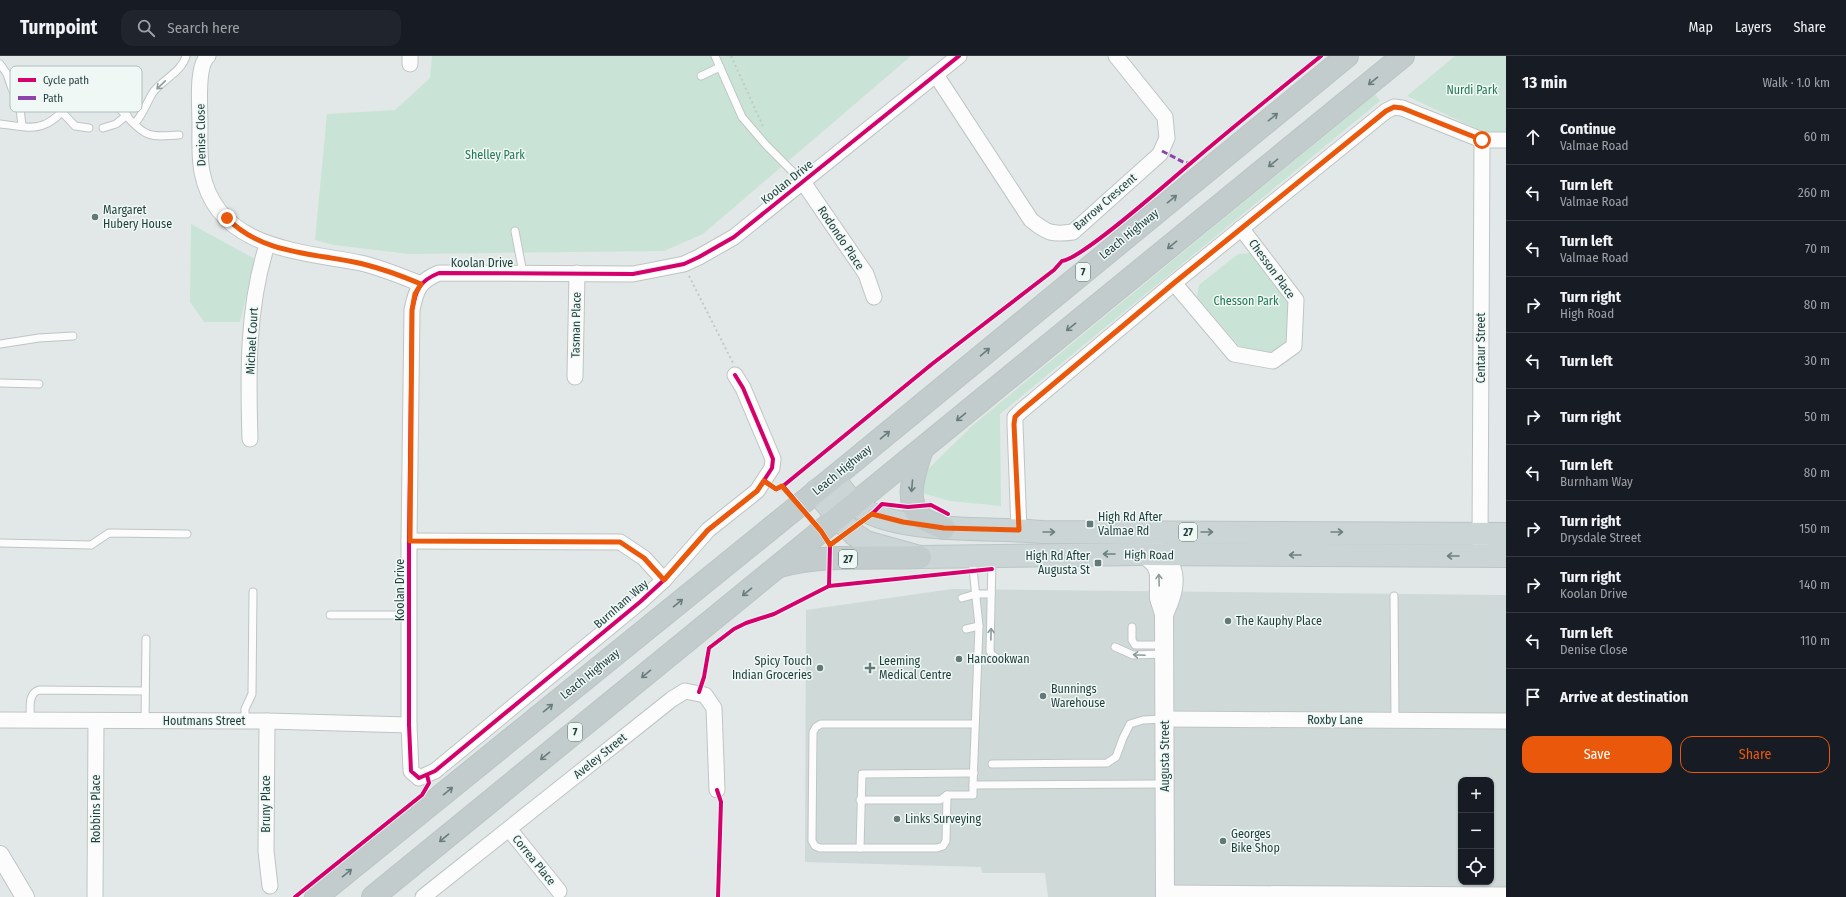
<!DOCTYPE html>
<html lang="en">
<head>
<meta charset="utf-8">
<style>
	body { margin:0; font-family:"Fira Sans Condensed",sans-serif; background:#20242c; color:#f1f3f6 }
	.controls { position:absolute; right:12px; bottom:12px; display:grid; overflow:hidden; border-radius:8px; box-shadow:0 1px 3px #0004 }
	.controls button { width:36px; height:36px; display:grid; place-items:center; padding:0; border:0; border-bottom:1px solid #363941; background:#171b24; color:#f1f3f6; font:20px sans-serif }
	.stop { position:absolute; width:12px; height:12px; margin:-9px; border:3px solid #ea580c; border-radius:50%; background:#fff }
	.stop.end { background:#ea580c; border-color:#fff; box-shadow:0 1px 4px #0008 }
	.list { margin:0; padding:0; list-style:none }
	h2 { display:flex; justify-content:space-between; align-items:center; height:52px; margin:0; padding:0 16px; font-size:17px }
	h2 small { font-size:13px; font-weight:400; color:#9ea1a6 }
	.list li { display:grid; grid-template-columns:26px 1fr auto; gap:12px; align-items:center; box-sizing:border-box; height:56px; padding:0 16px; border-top:1px solid #363941 }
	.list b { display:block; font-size:15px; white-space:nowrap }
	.list p { margin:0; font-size:13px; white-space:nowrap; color:#9ea1a6 }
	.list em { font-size:13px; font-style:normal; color:#9ea1a6 }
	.actions { display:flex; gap:8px; padding:12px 16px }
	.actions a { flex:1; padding:9px 0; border:1px solid #ea580c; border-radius:12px; text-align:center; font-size:14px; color:#ea580c }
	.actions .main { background:#ea580c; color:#fff }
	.icon { flex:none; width:22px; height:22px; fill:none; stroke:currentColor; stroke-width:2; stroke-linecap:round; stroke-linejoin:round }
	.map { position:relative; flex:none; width:1506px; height:841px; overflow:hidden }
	header { display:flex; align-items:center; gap:24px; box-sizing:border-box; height:56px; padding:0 20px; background:#171b24; border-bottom:1px solid #363941 }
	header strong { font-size:19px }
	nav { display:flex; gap:22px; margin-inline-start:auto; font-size:14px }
	.search { width:280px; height:36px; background:#20242c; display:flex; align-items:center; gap:10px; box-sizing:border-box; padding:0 14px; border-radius:12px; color:#9ea1a6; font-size:15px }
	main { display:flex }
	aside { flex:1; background:#171b24 }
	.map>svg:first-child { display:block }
	.built { fill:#cfdad8; fill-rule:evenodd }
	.green { fill:#c9e4d6 }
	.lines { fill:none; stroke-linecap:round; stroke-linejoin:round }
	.service-casing { stroke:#bfc5c4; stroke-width:9 }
	.minor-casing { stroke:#bfc5c4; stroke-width:17 }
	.tertiary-casing { stroke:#bfc5c4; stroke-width:20 }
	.primary-casing { stroke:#bbc5c4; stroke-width:24 }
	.trunk-casing { stroke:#bbc5c4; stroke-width:24 }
	.path { stroke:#bfc9c7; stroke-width:2; stroke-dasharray:2 3; stroke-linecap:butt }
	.service { stroke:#fbfcfb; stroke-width:7 }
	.minor { stroke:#fbfcfb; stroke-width:15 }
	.tertiary { stroke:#fbfcfb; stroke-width:18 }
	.primary { stroke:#ccd5d5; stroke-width:22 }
	.trunk { stroke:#c2cccc; stroke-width:22 }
	.quiet { stroke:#8e44ad; stroke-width:3; stroke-dasharray:6 3; stroke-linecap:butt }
	.cycleway-casing { stroke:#eff8f5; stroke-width:6 }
	.cycleway { stroke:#d6006c; stroke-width:4 }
	.oneway { stroke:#687d7c }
	.oneway2 { stroke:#8c9c9b }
	.oneway3 { stroke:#6c8180 }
	.route { stroke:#ea580c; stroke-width:5 }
	.poi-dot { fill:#637977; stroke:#eff8f5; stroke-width:1.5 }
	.labels { text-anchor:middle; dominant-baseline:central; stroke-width:3; stroke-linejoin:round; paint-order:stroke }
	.shield { fill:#eff8f5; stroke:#5d7573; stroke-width:1 }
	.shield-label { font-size:11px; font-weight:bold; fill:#1e3d3b }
	.park-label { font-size:12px; fill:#247855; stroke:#eff8f5 }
	.street-label { font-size:12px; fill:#1e3d3b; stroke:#eff8f5 }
	.poi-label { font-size:12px; fill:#1e3d3b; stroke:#eff8f5; text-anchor:start }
	.key { fill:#eff8f5; stroke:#b0c0bd; stroke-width:1 }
	.key-label { font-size:11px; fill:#1e3d3b }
</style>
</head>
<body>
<header>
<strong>Turnpoint</strong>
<div class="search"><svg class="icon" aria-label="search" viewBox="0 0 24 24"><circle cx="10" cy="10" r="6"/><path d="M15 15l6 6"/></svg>Search here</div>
<nav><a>Map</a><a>Layers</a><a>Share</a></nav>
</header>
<main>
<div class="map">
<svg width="1506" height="841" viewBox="0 0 1506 841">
	<rect width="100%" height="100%" fill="#e2e8e7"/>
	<path class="built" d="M 952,533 L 1506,539 L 1506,841 L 1048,841 L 1045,817 L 982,817 L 981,811 L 805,806 L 806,554 ZM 1461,724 L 1491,724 L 1491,826 L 1461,826 Z"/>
	<g class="green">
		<path d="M 432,0 L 911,0 L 703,178 L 664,195 L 409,198 L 334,189 L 315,184 L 327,58 L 395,54 L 430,22 Z"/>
		<path d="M 1455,0 L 1506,0 L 1506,77 L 1483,76 L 1407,40 Z"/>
		<path d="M 1375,38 L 1380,45 L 1000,358 L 1001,450 L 950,445 L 922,437 L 923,418 L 973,369 Z"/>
		<path d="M 191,168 L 255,203 L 240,266 L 204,266 L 190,246 Z"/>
		<path d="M 1254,197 L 1291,247 L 1287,289 L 1274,297 L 1240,291 L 1197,241 L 1199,229 L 1238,198 Z"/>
	</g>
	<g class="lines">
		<g class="service-casing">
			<g id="service">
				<path d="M 715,0 L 742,61 L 766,89 L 803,126"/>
				<path d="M 0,8 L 7,18 L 12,33 L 19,43 L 22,70"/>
				<path d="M 701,20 L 720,11"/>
				<path d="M 61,55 L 75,70 L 89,72"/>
				<path d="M 135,67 C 143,59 147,45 154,35 C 164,23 182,15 186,0"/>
				<path d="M 0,68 C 13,69 31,74 43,69 C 64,62 67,39 95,39 C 118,40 127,68 146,77 C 155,82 169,79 179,79"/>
				<path d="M 103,72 L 116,68 L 127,59"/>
				<path d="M 515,175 L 523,217"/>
				<path d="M 0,288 L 39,282 L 73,280"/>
				<path d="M 0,327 L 39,328"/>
				<path d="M 0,487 L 91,489 L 109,477 L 187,478"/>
				<path d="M 972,503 L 979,570 L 973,729 L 1164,728"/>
				<path d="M 992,503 L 990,595 L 992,599 L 998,603"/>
				<path d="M 1394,540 L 1395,664"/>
				<path d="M 962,542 L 976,538 L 991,538"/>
				<path d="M 330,559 L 409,559"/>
				<path d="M 1132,571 L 1132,584 L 1135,589 L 1164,589"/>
				<path d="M 966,573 L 979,570"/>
				<path d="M 1115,591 L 1133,599 L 1164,598"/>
				<path d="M 30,664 C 31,653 27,638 39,634 L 145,635"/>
				<path d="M 145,665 L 146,583"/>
				<path d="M 245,665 L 245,653 L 252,638 L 253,536"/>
				<path d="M 992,708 L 1107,707 L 1116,701 L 1123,682 L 1130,668 L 1143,664 L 1165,663"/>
				<path d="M 947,739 L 946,785 L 943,790 L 937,792 L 820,792 L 815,790 L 812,785 L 813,676 L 816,671 L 821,668 L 975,668"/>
				<path d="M 860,744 L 940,744 L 947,739 L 973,739 L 973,729"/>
				<path d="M 860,792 L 862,718 L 974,717"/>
			</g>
		</g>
		<g class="minor-casing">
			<g id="minor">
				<path d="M 208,0 C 196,10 200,51 200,68 C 200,84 199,100 202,116 C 217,193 299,195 361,207 C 382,212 401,220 421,228"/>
				<path d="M 410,8 L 410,0"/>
				<path d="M 936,19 L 1031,164 C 1047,177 1052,179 1073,176 L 1160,98 L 1167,82 L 1165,61 L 1116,0"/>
				<path d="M 803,126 L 866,218 L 874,241"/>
				<path d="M 1174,227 L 1234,298 L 1273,305 L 1294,290 L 1296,244 L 1241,172"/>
				<path d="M 735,319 L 743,332 L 773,403 L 772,412 L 757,435 L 708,474 L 664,524 L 640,546 L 435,715 L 419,722 L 411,715 L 409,669 L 409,485 L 412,254 C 416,234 419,225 439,217 L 633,218 L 684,208 L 699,201 L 734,181 L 959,0"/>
				<path d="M 575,321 L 577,217"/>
				<path d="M 250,383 C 248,318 247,251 267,189"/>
				<path d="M 1019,474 L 1015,368 L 1015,361 L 1020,356 L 1174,227 L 1386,55 L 1394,51 L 1402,52 L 1482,84 L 1506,84"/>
				<path d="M 409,485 L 620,486 L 644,502 L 664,524"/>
				<path d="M 1480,487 L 1482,84"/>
				<path d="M 1165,663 L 1506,665"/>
				<path d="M 0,664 L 267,665 L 409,669"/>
				<path d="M 267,665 L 266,795 L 270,830"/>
				<path d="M 509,773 L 559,835"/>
				<path d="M 1165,837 L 1506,839"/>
				<path d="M 95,841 L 96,665"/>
				<path d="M 423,841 L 672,643 L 685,635 L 705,639 L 714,652 L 717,734"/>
			</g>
		</g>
		<g class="tertiary-casing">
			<g id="tertiary">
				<path d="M 1154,491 C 1180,511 1177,531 1164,558"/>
				<path d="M 1141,498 L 1150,503 L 1156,509 L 1159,518 L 1159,542 L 1164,558 L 1165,841"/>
				<path d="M 0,799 L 25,841"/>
			</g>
		</g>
		<g class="primary-casing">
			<g id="primary">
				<path d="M 833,422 C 840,430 847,441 855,448 C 892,479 994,471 1042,476 L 1506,478"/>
				<path d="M 816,435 L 838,462 L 854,478 L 866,486 L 920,501 L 1141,498 L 1506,500"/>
			</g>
		</g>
		<g class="trunk-casing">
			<g id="trunk">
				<path d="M 922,393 C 916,413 901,447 924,463 C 930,467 938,469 944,472"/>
				<path d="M 780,510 C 823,498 875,503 920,501"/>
				<path d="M 316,841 L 833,422 L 1347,0"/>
				<path d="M 373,841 L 1403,0"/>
			</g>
		</g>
		<g class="path">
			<path d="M 731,0 L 763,70"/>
			<path d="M 689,220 L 733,307"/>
		</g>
		<use href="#service" class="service"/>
		<use href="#minor" class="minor"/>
		<use href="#tertiary" class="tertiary"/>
		<use href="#primary" class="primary"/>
		<use href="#trunk" class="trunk"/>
		<path class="quiet" d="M 1162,95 L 1185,107 L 1190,107"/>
		<g class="cycleway-casing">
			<g id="cycleway">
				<path d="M 735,319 L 743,332 L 773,403 L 772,412 L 757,435 L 708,474 L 664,524 L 640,546 L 435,715 L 419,722 L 411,715 L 409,669 L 409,485 L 412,254 C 416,234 419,225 439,217 L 633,218 L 684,208 L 699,201 L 734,181 L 959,0"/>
				<path d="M 765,425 L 776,433 L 783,430 L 932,308 L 1054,214 L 1062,205 C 1082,203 1171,124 1192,106 C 1234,70 1278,35 1321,0"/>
				<path d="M 783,430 L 821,475 L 830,489 L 829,530 L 992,513"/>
				<path d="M 830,489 L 872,458 L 882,448 L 908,451 L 931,449 L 948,458"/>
				<path d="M 699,636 L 704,621 L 709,592 L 734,573 L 746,567 L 774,558 L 829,530"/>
				<path d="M 717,734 L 721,746 L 718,841"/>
				<path d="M 295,841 L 422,739 L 429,727 L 427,719"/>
			</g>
		</g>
		<use href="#cycleway" class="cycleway"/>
	</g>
	<defs><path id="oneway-shaft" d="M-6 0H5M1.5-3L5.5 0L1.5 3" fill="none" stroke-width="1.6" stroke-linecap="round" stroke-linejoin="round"/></defs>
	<g class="oneway">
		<use href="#oneway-shaft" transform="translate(1373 25) rotate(141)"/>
		<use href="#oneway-shaft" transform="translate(1273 61) rotate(-39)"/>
		<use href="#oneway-shaft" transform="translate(1273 107) rotate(141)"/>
		<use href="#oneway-shaft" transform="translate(1172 143) rotate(-39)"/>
		<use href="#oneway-shaft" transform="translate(1172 189) rotate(141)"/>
		<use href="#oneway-shaft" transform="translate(1071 271) rotate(141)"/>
		<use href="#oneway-shaft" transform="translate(985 296) rotate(-40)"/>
		<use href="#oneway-shaft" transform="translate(961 361) rotate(140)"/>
		<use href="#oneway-shaft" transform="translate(885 379) rotate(-40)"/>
		<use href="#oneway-shaft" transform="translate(912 430) rotate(95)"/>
		<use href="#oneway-shaft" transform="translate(747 536) rotate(141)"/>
		<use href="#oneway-shaft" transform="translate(678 547) rotate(-39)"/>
		<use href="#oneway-shaft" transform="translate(646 618) rotate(141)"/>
		<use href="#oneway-shaft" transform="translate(548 652) rotate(-39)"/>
		<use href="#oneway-shaft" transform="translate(545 700) rotate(141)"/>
		<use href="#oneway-shaft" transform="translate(448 735) rotate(-39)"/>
		<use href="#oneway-shaft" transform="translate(444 782) rotate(140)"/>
		<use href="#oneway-shaft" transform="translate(347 817) rotate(-39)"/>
	</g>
	<g class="oneway2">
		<use href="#oneway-shaft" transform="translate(161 29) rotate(136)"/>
		<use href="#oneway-shaft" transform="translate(1159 524) rotate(-92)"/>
		<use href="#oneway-shaft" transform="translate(991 578) rotate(-89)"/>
		<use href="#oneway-shaft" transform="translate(1139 599) rotate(-177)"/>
	</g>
	<g class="oneway3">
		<use href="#oneway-shaft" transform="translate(1049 476)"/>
		<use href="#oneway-shaft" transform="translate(1207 476)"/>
		<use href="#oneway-shaft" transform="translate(1337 476)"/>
		<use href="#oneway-shaft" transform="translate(1109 498) rotate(180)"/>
		<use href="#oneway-shaft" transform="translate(1295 499) rotate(-180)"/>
		<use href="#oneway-shaft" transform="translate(1453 500) rotate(-180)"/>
	</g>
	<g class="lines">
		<path class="route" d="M 227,162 C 262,199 316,197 363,208 C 383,213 402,220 421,228 L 415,238 L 412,254 L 410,485 L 620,486 L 644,502 L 664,524 L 708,474 L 757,435 L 764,425 L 776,433 L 782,430 L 821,475 L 830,489 L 872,458 L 903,466 L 944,472 L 1019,474 L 1014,368 L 1015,361 L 1020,356 L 1174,227 L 1386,55 L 1394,51 L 1402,52 L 1482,84"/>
	</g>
	<g class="poi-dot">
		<circle cx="95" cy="161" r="4"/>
		<rect x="1086" y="464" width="8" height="8" rx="2"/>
		<rect x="1094" y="503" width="8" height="8" rx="2"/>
		<circle cx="1228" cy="565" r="4"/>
		<circle cx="959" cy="603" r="4"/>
		<circle cx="820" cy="612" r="4"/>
		<path d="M868 606h4v4h4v4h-4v4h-4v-4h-4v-4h4z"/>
		<circle cx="1043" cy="640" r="4"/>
		<circle cx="897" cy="763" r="4"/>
		<circle cx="1223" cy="785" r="4"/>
	</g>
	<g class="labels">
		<g class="shield">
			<rect x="1076" y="207" width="14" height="18" rx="3"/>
			<rect x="1179" y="467" width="18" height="18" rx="3"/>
			<rect x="839" y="494" width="18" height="18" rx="3"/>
			<rect x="568" y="667" width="14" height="18" rx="3"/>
		</g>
		<g class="shield-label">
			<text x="1083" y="216">7</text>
			<text x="1188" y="476">27</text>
			<text x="848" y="503">27</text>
			<text x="575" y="676">7</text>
		</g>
		<g class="park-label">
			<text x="1472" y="34">Nurdi Park</text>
			<text x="495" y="99">Shelley Park</text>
			<text x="1246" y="245">Chesson Park</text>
		</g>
		<g class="street-label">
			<text transform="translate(201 79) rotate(-91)">Denise Close</text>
			<text transform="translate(787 126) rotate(-39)">Koolan Drive</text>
			<text transform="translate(1105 146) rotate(-41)">Barrow Crescent</text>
			<text transform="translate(1129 178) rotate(-39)">Leach Highway</text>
			<text transform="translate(841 182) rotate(56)">Rodondo Place</text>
			<text x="482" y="207">Koolan Drive</text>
			<text transform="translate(1272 213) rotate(54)">Chesson Place</text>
			<text transform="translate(576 269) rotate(-89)">Tasman Place</text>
			<text transform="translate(252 285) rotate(-87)">Michael Court</text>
			<text transform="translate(1481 292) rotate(-90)">Centaur Street</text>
			<text transform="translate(842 414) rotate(-39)">Leach Highway</text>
			<text transform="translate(1149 499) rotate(1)">High Road</text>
			<text transform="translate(400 534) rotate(-90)">Koolan Drive</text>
			<text transform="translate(621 548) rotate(-41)">Burnham Way</text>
			<text transform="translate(590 618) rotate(-39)">Leach Highway</text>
			<text x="1335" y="664">Roxby Lane</text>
			<text x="204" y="665">Houtmans Street</text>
			<text transform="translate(600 700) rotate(-39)">Aveley Street</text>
			<text transform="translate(1165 700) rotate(-90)">Augusta Street</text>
			<text transform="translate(266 748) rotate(-90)">Bruny Place</text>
			<text transform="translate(96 753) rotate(-90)">Robbins Place</text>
			<text transform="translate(534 804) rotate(51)">Correa Place</text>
		</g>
		<g class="poi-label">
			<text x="103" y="154">Margaret<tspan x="103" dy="14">Hubery House</tspan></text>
			<text x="1098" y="461">High Rd After<tspan x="1098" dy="14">Valmae Rd</tspan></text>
			<text x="1090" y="500" text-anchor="end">High Rd After<tspan x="1090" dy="14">Augusta St</tspan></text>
			<text x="1236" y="565">The Kauphy Place</text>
			<text x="967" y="603">Hancookwan</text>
			<text x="812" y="605" text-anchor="end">Spicy Touch<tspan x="812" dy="14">Indian Groceries</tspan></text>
			<text x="879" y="605">Leeming<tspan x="879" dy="14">Medical Centre</tspan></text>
			<text x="1051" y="633">Bunnings<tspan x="1051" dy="14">Warehouse</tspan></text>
			<text x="905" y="763">Links Surveying</text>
			<text x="1231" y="778">Georges<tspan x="1231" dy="14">Bike Shop</tspan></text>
		</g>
	</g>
	<rect x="10" y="10" width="132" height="46" rx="6" class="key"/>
	<rect x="18" y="22" width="18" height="4" fill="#d6006c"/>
	<rect x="18" y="40" width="18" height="4" fill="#8e44ad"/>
	<g class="key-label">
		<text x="43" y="28">Cycle path</text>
		<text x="43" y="46">Path</text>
	</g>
</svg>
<div class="controls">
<button>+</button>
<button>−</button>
<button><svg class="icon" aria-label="locate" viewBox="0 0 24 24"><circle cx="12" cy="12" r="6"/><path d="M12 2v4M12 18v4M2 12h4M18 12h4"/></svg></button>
</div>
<div class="stop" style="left:1482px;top:84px"></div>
<div class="stop end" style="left:227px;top:162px"></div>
</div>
<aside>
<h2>13 min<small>Walk · 1.0 km</small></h2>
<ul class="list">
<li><svg class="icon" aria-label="ahead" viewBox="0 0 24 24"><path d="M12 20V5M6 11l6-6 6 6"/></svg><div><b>Continue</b><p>Valmae Road</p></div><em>60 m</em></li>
<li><svg class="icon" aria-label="left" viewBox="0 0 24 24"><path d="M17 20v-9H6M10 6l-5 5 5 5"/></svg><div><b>Turn left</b><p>Valmae Road</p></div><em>260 m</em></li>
<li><svg class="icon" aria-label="left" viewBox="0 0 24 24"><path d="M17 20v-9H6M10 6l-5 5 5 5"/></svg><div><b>Turn left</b><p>Valmae Road</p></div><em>70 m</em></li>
<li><svg class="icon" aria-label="right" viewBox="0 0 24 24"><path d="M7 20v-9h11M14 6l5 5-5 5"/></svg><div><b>Turn right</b><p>High Road</p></div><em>80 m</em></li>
<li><svg class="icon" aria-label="left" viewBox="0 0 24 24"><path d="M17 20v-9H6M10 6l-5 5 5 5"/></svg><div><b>Turn left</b></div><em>30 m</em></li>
<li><svg class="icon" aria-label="right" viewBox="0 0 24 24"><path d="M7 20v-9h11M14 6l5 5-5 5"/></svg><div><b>Turn right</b></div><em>50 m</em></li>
<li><svg class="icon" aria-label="left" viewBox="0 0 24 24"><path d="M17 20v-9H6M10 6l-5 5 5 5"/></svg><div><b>Turn left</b><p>Burnham Way</p></div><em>80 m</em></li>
<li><svg class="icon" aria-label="right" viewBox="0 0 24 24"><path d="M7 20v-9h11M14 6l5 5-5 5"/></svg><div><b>Turn right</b><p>Drysdale Street</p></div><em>150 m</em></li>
<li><svg class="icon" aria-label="right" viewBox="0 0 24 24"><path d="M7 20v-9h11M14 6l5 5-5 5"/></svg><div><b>Turn right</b><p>Koolan Drive</p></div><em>140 m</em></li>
<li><svg class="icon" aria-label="left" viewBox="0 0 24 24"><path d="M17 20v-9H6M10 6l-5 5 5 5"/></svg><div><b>Turn left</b><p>Denise Close</p></div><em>110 m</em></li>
<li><svg class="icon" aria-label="arrive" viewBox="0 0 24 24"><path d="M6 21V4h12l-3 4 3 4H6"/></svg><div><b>Arrive at destination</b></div></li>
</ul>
<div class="actions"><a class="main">Save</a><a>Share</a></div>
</aside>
</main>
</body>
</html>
